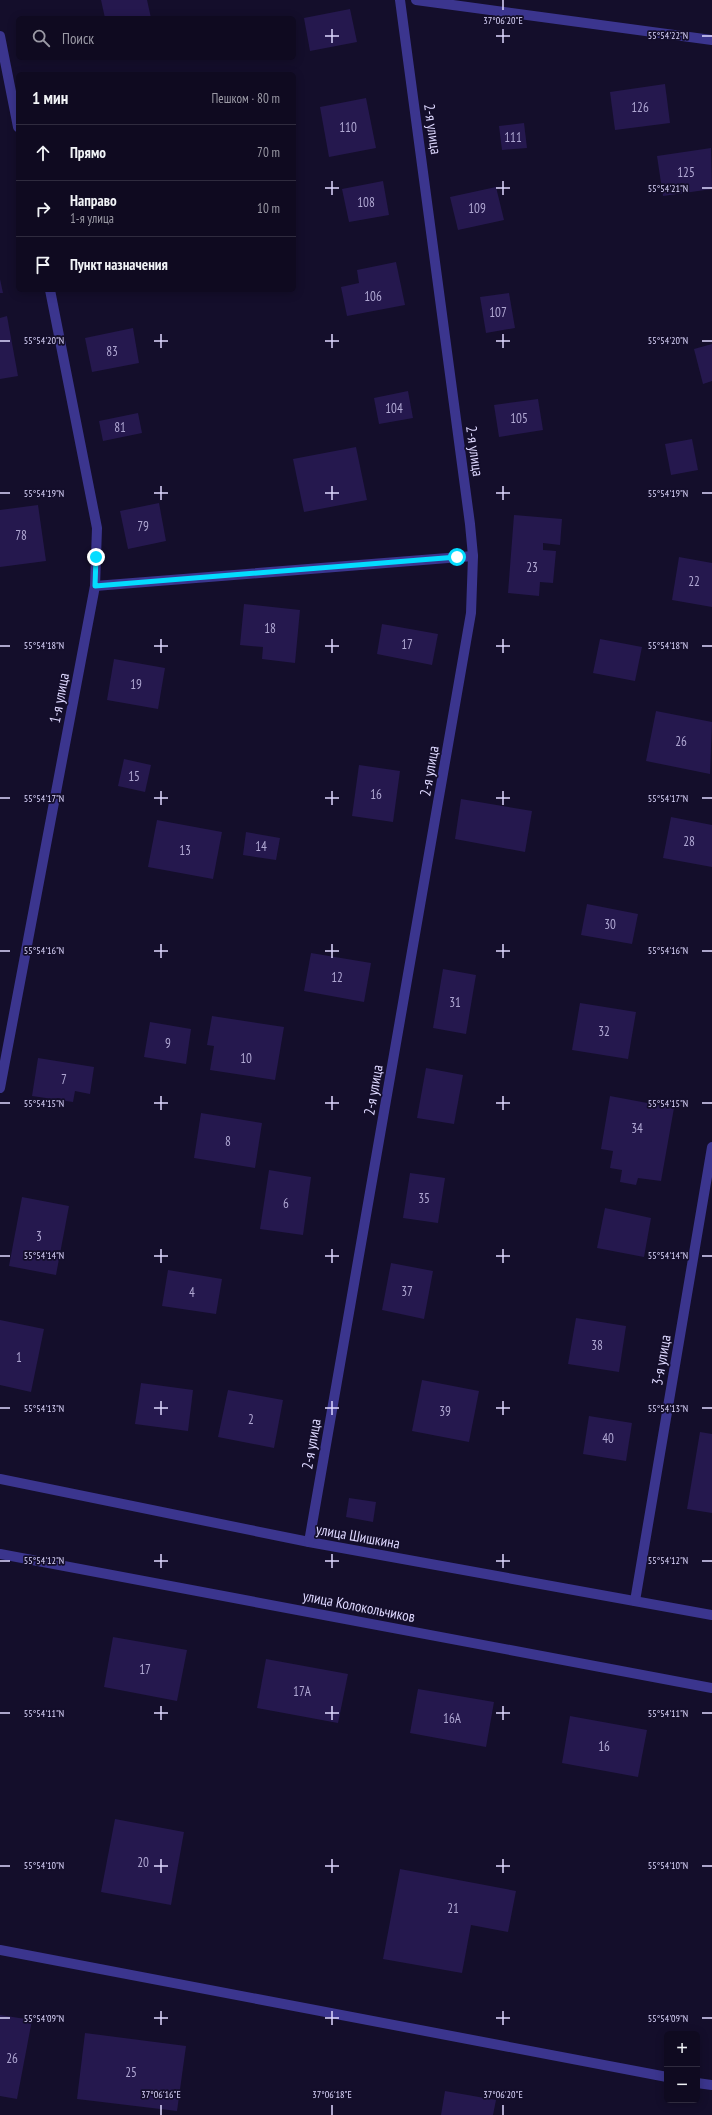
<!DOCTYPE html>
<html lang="ru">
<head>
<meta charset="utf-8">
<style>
	body { margin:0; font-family:"PT Sans Narrow",sans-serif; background:#1d182d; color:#f1f3f6 }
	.controls { position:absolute; right:12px; bottom:12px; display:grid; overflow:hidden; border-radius:6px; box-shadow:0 2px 10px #0003 }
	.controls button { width:36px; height:36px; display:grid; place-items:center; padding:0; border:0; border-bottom:1px solid #2f2b3e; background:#0f0a20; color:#f1f3f6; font:20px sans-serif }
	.stop { position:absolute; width:12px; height:12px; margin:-9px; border:3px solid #04dcff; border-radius:50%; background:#fff }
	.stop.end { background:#04dcff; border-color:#fff; box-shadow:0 1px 4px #0008 }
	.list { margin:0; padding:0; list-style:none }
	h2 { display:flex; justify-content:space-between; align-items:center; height:52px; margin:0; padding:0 16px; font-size:17px }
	h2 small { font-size:13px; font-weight:400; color:#9b9aa5 }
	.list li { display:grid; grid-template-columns:26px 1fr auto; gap:12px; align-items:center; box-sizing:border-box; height:56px; padding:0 16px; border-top:1px solid #2f2b3e }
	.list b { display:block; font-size:15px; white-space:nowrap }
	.list p { margin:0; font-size:13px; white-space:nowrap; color:#9b9aa5 }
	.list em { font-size:13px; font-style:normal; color:#9b9aa5 }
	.icon { flex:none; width:22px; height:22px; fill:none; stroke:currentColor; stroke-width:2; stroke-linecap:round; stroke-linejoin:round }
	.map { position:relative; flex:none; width:712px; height:2115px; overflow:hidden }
	.search { position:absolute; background:#0f0a20; box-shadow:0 2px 10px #0003; left:16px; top:16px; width:280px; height:44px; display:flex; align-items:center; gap:10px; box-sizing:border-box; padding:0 14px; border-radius:6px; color:#9b9aa5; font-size:15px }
	.panel { position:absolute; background:#0f0a20; box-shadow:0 2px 10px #0003; left:16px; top:72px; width:280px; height:220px; border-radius:6px }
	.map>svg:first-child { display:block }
	.building { fill:#25184e }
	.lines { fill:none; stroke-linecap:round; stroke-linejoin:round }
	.minor { stroke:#3b358e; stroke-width:10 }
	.route { stroke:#04dcff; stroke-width:5 }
	.ticks { fill:none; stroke:#ded8ff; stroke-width:1.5 }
	.labels { text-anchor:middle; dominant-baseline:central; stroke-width:3.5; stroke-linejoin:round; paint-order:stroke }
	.number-label { font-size:13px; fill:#b0a8d3 }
	.street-label { font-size:15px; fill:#ded8ff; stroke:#140e2b }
	.ticks-label { font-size:10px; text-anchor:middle; fill:#ded8ff; stroke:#140e2b; stroke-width:3.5; stroke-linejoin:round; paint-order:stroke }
</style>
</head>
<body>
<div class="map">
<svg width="712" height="2115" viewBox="0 0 712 2115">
	<rect width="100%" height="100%" fill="#140e2b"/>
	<g class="building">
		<path d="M 101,0 L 147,0 L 151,18 L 105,18 Z"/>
		<path d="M 350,9 L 357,42 L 310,51 L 304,18 Z"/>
		<path d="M 665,84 L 670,123 L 615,130 L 610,92 Z"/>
		<path d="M 366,98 L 376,148 L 329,157 L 320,107 Z"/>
		<path d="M 524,123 L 527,148 L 502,150 L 499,126 Z"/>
		<path d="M 711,148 L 712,189 L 663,196 L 657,156 Z"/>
		<path d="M 383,181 L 389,215 L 349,222 L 342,189 Z"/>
		<path d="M 496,187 L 504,220 L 458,230 L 450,197 Z"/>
		<path d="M 396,262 L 405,305 L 347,316 L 341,287 L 359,283 L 357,270 Z"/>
		<path d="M 0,279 L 3,293 L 0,293 Z"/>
		<path d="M 509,293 L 515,328 L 486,333 L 480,297 Z"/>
		<path d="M 7,316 L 18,376 L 0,379 L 0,318 Z"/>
		<path d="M 133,328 L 139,363 L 92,372 L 85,338 Z"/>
		<path d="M 712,344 L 712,381 L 703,384 L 694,349 Z"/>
		<path d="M 408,391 L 413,418 L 379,424 L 374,398 Z"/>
		<path d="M 538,399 L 543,430 L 499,437 L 494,405 Z"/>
		<path d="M 138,413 L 142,433 L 103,441 L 99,421 Z"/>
		<path d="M 692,439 L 698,470 L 671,475 L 665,444 Z"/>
		<path d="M 356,447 L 367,500 L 304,512 L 293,459 Z"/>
		<path d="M 159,503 L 166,541 L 128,549 L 120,511 Z"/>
		<path d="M 38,505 L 46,561 L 0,567 L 0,510 Z"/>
		<path d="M 514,515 L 562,519 L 560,545 L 543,543 L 543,550 L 556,551 L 553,583 L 540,582 L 539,596 L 508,593 Z"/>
		<path d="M 679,557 L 712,563 L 712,607 L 672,600 Z"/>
		<path d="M 244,604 L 300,610 L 295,663 L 262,659 L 263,647 L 240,645 Z"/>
		<path d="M 382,624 L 438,634 L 432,665 L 377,654 Z"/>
		<path d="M 600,639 L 642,647 L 635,681 L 593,673 Z"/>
		<path d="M 114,659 L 165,668 L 158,709 L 107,700 Z"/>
		<path d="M 656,711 L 712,722 L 710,774 L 646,761 Z"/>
		<path d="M 124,759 L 151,765 L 145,792 L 118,786 Z"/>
		<path d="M 359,765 L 400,771 L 393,822 L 352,816 Z"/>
		<path d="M 461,799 L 532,811 L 525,852 L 455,839 Z"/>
		<path d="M 671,817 L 712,825 L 712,867 L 663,858 Z"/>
		<path d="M 157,820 L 222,832 L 213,879 L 148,867 Z"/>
		<path d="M 246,832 L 280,838 L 276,860 L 243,855 Z"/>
		<path d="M 587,904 L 638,914 L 632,944 L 581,935 Z"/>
		<path d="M 311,953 L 371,963 L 364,1002 L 304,991 Z"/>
		<path d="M 443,969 L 476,975 L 466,1034 L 433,1028 Z"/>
		<path d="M 580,1003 L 636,1012 L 628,1059 L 572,1050 Z"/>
		<path d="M 212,1016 L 284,1027 L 275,1080 L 210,1070 L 214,1046 L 207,1045 Z"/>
		<path d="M 150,1022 L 191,1029 L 186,1064 L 144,1057 Z"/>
		<path d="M 38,1058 L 94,1067 L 90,1094 L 75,1091 L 73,1102 L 32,1096 Z"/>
		<path d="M 426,1068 L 463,1075 L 454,1124 L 417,1118 Z"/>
		<path d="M 610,1096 L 674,1108 L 661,1181 L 638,1178 L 636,1185 L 620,1182 L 622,1170 L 610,1168 L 613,1151 L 601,1149 Z"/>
		<path d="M 201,1113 L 262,1123 L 255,1168 L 194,1158 Z"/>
		<path d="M 269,1170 L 311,1177 L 303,1235 L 260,1229 Z"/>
		<path d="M 410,1173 L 445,1178 L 438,1223 L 403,1218 Z"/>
		<path d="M 22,1197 L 69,1206 L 56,1275 L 9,1266 Z"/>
		<path d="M 605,1208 L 651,1218 L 644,1257 L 597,1248 Z"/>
		<path d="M 391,1263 L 433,1271 L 424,1319 L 382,1310 Z"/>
		<path d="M 168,1270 L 222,1279 L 216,1314 L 162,1306 Z"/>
		<path d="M 576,1318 L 626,1326 L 619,1372 L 568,1364 Z"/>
		<path d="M 0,1320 L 44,1329 L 31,1392 L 0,1385 Z"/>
		<path d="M 422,1380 L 479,1391 L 469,1442 L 412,1431 Z"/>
		<path d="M 141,1383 L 193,1390 L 188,1431 L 135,1424 Z"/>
		<path d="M 228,1390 L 283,1400 L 274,1448 L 218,1437 Z"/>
		<path d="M 589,1416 L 632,1423 L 626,1461 L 583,1454 Z"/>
		<path d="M 700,1432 L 712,1434 L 712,1513 L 687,1509 Z"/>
		<path d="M 349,1498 L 376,1502 L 373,1522 L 346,1517 Z"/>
		<path d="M 113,1637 L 187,1650 L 177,1701 L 104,1687 Z"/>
		<path d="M 266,1659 L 348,1674 L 338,1723 L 257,1708 Z"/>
		<path d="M 418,1689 L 494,1702 L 486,1747 L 410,1733 Z"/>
		<path d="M 570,1716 L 647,1730 L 638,1777 L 562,1763 Z"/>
		<path d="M 115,1819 L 184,1832 L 171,1905 L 101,1892 Z"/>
		<path d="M 400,1869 L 516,1891 L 508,1932 L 471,1925 L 462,1973 L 383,1959 Z"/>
		<path d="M 0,2015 L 32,2020 L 17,2099 L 0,2096 Z"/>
		<path d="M 85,2033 L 186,2046 L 177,2111 L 77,2099 Z"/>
		<path d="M 445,2091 L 496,2100 L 493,2115 L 441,2115 Z"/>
	</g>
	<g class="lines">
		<g class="minor">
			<path d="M 416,0 L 712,40"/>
			<path d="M 0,36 L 18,127"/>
			<path d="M 95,586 L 473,556"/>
			<path d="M 0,1088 L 95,586 L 97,528 L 50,290"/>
			<path d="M 0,1479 L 309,1542 L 712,1615"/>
			<path d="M 309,1542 L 471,613 L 473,556 L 470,524 L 400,0"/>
			<path d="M 0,1554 L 712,1688"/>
			<path d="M 635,1601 L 712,1147"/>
			<path d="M 0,1950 L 667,2077"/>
			<path d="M 697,2083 L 712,2085"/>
		</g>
	</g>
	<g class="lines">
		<path class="route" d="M 96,557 L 95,586 L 457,557"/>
	</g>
	<path class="ticks" d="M 503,0 L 503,10M 332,29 L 332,43M 503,29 L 503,43M 325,36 L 339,36M 496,36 L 510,36M 702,36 L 712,36M 332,181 L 332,195M 503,181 L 503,195M 325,188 L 339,188M 496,188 L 510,188M 702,188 L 712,188M 161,334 L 161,348M 332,334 L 332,348M 503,334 L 503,348M 0,341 L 10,341M 154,341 L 168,341M 325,341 L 339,341M 496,341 L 510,341M 702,341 L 712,341M 161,486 L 161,500M 332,486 L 332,500M 503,486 L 503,500M 0,493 L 10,493M 154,493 L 168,493M 325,493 L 339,493M 496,493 L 510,493M 702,493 L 712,493M 161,639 L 161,653M 332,639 L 332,653M 503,639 L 503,653M 0,646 L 10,646M 154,646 L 168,646M 325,646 L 339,646M 496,646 L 510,646M 702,646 L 712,646M 161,791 L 161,805M 332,791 L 332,805M 503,791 L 503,805M 0,798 L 10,798M 154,798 L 168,798M 325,798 L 339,798M 496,798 L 510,798M 702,798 L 712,798M 161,944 L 161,958M 332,944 L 332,958M 503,944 L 503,958M 0,951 L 10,951M 154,951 L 168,951M 325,951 L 339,951M 496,951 L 510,951M 702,951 L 712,951M 161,1096 L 161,1110M 332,1096 L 332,1110M 503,1096 L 503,1110M 0,1103 L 10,1103M 154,1103 L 168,1103M 325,1103 L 339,1103M 496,1103 L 510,1103M 702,1103 L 712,1103M 161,1249 L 161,1263M 332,1249 L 332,1263M 503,1249 L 503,1263M 0,1256 L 10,1256M 154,1256 L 168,1256M 325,1256 L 339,1256M 496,1256 L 510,1256M 702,1256 L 712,1256M 161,1401 L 161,1415M 332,1401 L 332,1415M 503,1401 L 503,1415M 0,1408 L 10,1408M 154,1408 L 168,1408M 325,1408 L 339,1408M 496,1408 L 510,1408M 702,1408 L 712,1408M 161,1554 L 161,1568M 332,1554 L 332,1568M 503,1554 L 503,1568M 0,1561 L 10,1561M 154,1561 L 168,1561M 325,1561 L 339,1561M 496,1561 L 510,1561M 702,1561 L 712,1561M 161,1706 L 161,1720M 332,1706 L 332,1720M 503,1706 L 503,1720M 0,1713 L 10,1713M 154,1713 L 168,1713M 325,1713 L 339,1713M 496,1713 L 510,1713M 702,1713 L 712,1713M 161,1859 L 161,1873M 332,1859 L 332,1873M 503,1859 L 503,1873M 0,1866 L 10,1866M 154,1866 L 168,1866M 325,1866 L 339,1866M 496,1866 L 510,1866M 702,1866 L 712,1866M 161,2011 L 161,2025M 332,2011 L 332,2025M 503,2011 L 503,2025M 0,2018 L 10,2018M 154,2018 L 168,2018M 325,2018 L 339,2018M 496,2018 L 510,2018M 702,2018 L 712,2018M 161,2105 L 161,2115M 332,2105 L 332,2115M 503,2105 L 503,2115"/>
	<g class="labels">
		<g class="number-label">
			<text x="640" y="107">126</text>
			<text x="348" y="127">110</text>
			<text x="513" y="137">111</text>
			<text x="686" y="172">125</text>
			<text x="366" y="202">108</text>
			<text x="477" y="208">109</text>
			<text x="373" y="296">106</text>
			<text x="498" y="312">107</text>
			<text x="112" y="351">83</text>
			<text x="394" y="408">104</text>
			<text x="519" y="418">105</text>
			<text x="120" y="427">81</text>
			<text x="143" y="526">79</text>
			<text x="21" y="535">78</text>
			<text x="532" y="567">23</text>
			<text x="694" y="581">22</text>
			<text x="270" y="628">18</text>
			<text x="407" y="644">17</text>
			<text x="136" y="684">19</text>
			<text x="681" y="741">26</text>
			<text x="134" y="776">15</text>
			<text x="376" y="794">16</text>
			<text x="689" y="841">28</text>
			<text x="261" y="846">14</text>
			<text x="185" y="850">13</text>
			<text x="610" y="924">30</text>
			<text x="337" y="977">12</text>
			<text x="455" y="1002">31</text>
			<text x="604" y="1031">32</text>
			<text x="168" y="1043">9</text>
			<text x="246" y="1058">10</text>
			<text x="64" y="1079">7</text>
			<text x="637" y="1128">34</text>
			<text x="228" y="1141">8</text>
			<text x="424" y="1198">35</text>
			<text x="286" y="1203">6</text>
			<text x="39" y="1236">3</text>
			<text x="407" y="1291">37</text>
			<text x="192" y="1292">4</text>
			<text x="597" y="1345">38</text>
			<text x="19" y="1357">1</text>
			<text x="445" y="1411">39</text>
			<text x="251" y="1419">2</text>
			<text x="608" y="1438">40</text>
			<text x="145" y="1669">17</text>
			<text x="302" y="1691">17А</text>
			<text x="452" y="1718">16А</text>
			<text x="604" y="1746">16</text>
			<text x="143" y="1862">20</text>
			<text x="453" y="1908">21</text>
			<text x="12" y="2058">26</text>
			<text x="131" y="2072">25</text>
		</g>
		<g class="street-label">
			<text transform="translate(433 129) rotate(82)">2-я улица</text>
			<text transform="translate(475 451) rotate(82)">2-я улица</text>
			<text transform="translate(59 698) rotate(-79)">1-я улица</text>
			<text transform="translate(429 771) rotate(-80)">2-я улица</text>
			<text transform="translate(373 1090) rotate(-80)">2-я улица</text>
			<text transform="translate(661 1360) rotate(-80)">3-я улица</text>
			<text transform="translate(311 1444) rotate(-80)">2-я улица</text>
			<text transform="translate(358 1536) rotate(10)">улица Шишкина</text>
			<text transform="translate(359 1606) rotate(11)">улица Колокольчиков</text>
		</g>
	</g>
	<g class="ticks-label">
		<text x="503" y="24">37°06'20"E</text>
		<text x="668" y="39">55°54'22"N</text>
		<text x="668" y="192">55°54'21"N</text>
		<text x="44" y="344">55°54'20"N</text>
		<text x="668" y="344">55°54'20"N</text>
		<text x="44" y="497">55°54'19"N</text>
		<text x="668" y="497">55°54'19"N</text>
		<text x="44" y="649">55°54'18"N</text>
		<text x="668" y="649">55°54'18"N</text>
		<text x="44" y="802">55°54'17"N</text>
		<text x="668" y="802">55°54'17"N</text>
		<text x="44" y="954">55°54'16"N</text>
		<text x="668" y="954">55°54'16"N</text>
		<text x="44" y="1107">55°54'15"N</text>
		<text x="668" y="1107">55°54'15"N</text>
		<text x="44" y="1259">55°54'14"N</text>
		<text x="668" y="1259">55°54'14"N</text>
		<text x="44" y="1412">55°54'13"N</text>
		<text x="668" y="1412">55°54'13"N</text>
		<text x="44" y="1564">55°54'12"N</text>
		<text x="668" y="1564">55°54'12"N</text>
		<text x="44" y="1717">55°54'11"N</text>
		<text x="668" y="1717">55°54'11"N</text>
		<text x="44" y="1869">55°54'10"N</text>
		<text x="668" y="1869">55°54'10"N</text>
		<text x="44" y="2022">55°54'09"N</text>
		<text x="668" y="2022">55°54'09"N</text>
		<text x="161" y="2098">37°06'16"E</text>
		<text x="332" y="2098">37°06'18"E</text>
		<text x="503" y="2098">37°06'20"E</text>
	</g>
</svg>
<div class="controls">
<button>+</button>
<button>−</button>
</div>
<div class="stop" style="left:457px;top:557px"></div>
<div class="stop end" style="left:96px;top:557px"></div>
<div class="search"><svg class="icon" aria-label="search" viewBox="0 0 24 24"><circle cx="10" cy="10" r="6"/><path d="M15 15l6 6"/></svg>Поиск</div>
<section class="panel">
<h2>1 мин<small>Пешком · 80 m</small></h2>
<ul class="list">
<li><svg class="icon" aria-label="ahead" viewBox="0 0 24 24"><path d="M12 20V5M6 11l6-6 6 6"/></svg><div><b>Прямо</b></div><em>70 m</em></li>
<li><svg class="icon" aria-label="right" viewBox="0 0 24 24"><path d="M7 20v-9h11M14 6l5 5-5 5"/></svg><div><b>Направо</b><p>1-я улица</p></div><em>10 m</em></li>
<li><svg class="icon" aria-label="arrive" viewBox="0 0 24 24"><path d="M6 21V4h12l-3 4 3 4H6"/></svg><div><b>Пункт назначения</b></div></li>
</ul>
</section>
</div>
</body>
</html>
